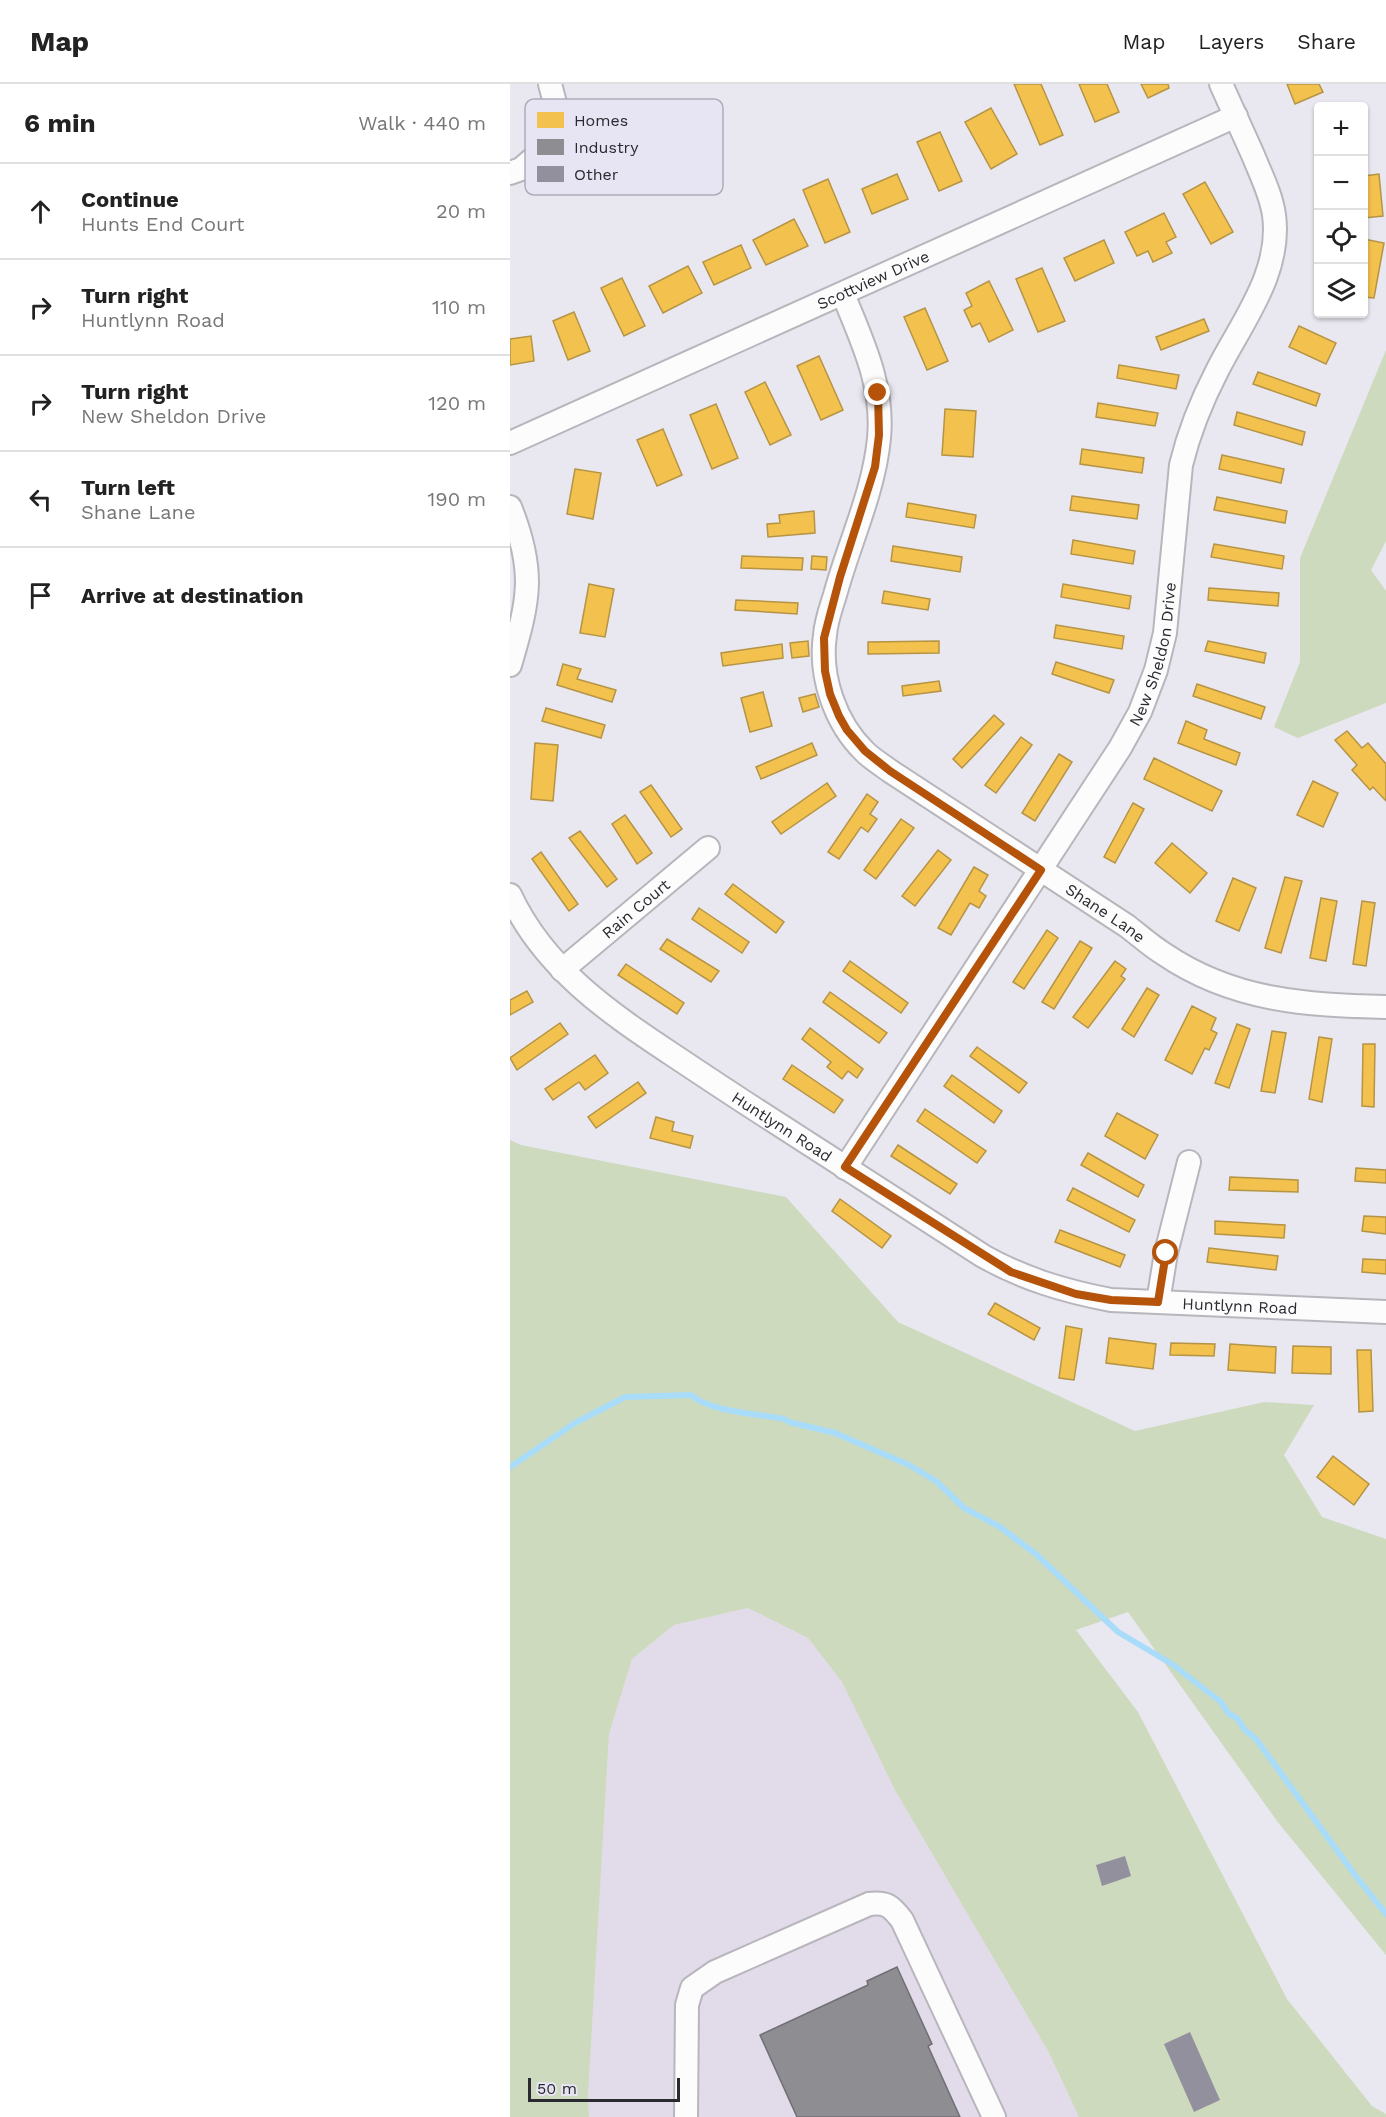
<!DOCTYPE html>
<html lang="en">
<head>
<meta charset="utf-8">
<style>
	body { margin:0; font-family:"Work Sans",sans-serif; background:#f6f6f6; color:#222 }
	.controls { position:absolute; right:18px; top:18px; display:grid; overflow:hidden; border-radius:6px; box-shadow:0 2px 4px #0004 }
	.controls button { width:54px; height:54px; display:grid; place-items:center; padding:0; border:0; border-bottom:2px solid #e0e0e0; background:#fff; color:#222; font:30px sans-serif }
	.scale { position:absolute; left:18px; bottom:15px; width:152px; box-sizing:border-box; padding-left:6px; border:3px solid #2b2a30; border-top:0; font-size:16px; line-height:21px; white-space:nowrap; color:#2b2a30; -webkit-text-stroke:4px #e7e4f3; paint-order:stroke }
	.stop { position:absolute; width:18px; height:18px; margin:-14px; border:4px solid #b45309; border-radius:50%; background:#fff }
	.stop.end { background:#b45309; border-color:#fff; box-shadow:0 2px 6px #0008 }
	.list { margin:0; padding:0; list-style:none }
	h2 { display:flex; justify-content:space-between; align-items:center; height:78px; margin:0; padding:0 24px; font-size:26px }
	h2 small { font-size:20px; font-weight:400; color:#767676 }
	.list li { display:grid; grid-template-columns:39px 1fr auto; gap:18px; align-items:center; box-sizing:border-box; height:96px; padding:0 24px; border-top:2px solid #e0e0e0 }
	.list b { display:block; font-size:22px; white-space:nowrap }
	.list p { margin:0; font-size:20px; white-space:nowrap; color:#767676 }
	.list em { font-size:20px; font-style:normal; color:#767676 }
	.icon { flex:none; width:33px; height:33px; fill:none; stroke:currentColor; stroke-width:2; stroke-linecap:round; stroke-linejoin:round }
	.map { position:relative; flex:none; width:876px; height:2033px; overflow:hidden }
	header { display:flex; align-items:center; gap:36px; box-sizing:border-box; height:84px; padding:0 30px; background:#fff; border-bottom:2px solid #e0e0e0 }
	header strong { font-size:28px }
	nav { display:flex; gap:33px; margin-inline-start:auto; font-size:21px }
	main { display:flex }
	aside { flex:1; background:#fff }
	.map>svg:first-child { display:block }
	.industrial { fill:#e2dbe9 }
	.green { fill:#cddabe }
	.homes { fill:#f2c14e; stroke:#b69445; stroke-width:1.5 }
	.industry { fill:#8d8d92; stroke:#706f75; stroke-width:1.5 }
	.lines { fill:none; stroke-linecap:round; stroke-linejoin:round }
	.stream { stroke:#a9dcf8; stroke-width:6 }
	.building { fill:#93909e }
	.minor-casing { stroke:#b8b6bc; stroke-width:26 }
	.minor { stroke:#fcfcfd; stroke-width:22 }
	.route { stroke:#b45309; stroke-width:8 }
	.labels { text-anchor:middle; dominant-baseline:central; stroke-width:6; stroke-linejoin:round; paint-order:stroke }
	.street-label { font-size:16px; fill:#2b2a30; stroke:#e7e4f3 }
	.key { fill:#e7e4f3; stroke:#afacb8; stroke-width:1.5 }
	.key-label { font-size:16px; fill:#2b2a30 }
</style>
</head>
<body>
<header>
<strong>Map</strong>
<nav><a>Map</a><a>Layers</a><a>Share</a></nav>
</header>
<main>
<aside>
<h2>6 min<small>Walk · 440 m</small></h2>
<ul class="list">
<li><svg class="icon" aria-label="ahead" viewBox="0 0 24 24"><path d="M12 20V5M6 11l6-6 6 6"/></svg><div><b>Continue</b><p>Hunts End Court</p></div><em>20 m</em></li>
<li><svg class="icon" aria-label="right" viewBox="0 0 24 24"><path d="M7 20v-9h11M14 6l5 5-5 5"/></svg><div><b>Turn right</b><p>Huntlynn Road</p></div><em>110 m</em></li>
<li><svg class="icon" aria-label="right" viewBox="0 0 24 24"><path d="M7 20v-9h11M14 6l5 5-5 5"/></svg><div><b>Turn right</b><p>New Sheldon Drive</p></div><em>120 m</em></li>
<li><svg class="icon" aria-label="left" viewBox="0 0 24 24"><path d="M17 20v-9H6M10 6l-5 5 5 5"/></svg><div><b>Turn left</b><p>Shane Lane</p></div><em>190 m</em></li>
<li><svg class="icon" aria-label="arrive" viewBox="0 0 24 24"><path d="M6 21V4h12l-3 4 3 4H6"/></svg><div><b>Arrive at destination</b></div></li>
</ul>
</aside>
<div class="map">
<svg width="876" height="2033" viewBox="0 0 876 2033">
	<rect width="100%" height="100%" fill="#e9e8f0"/>
	<path class="industrial" d="M 238,1524 L 298,1554 L 332,1598 L 386,1708 L 538,1967 L 569,2033 L 79,2033 L 78,2013 L 99,1650 L 122,1575 L 164,1541 Z"/>
	<g class="green">
		<path d="M 876,266 L 876,457 L 861,486 L 876,507 L 876,619 L 788,654 L 764,643 L 790,578 L 790,474 Z"/>
		<path d="M 0,1056 L 11,1061 L 276,1113 L 388,1238 L 625,1347 L 754,1318 L 804,1321 L 774,1371 L 812,1433 L 876,1455 L 876,1871 L 767,1737 L 618,1528 L 566,1546 L 628,1628 L 777,1915 L 862,2022 L 876,2030 L 876,2033 L 569,2033 L 538,1967 L 386,1708 L 332,1598 L 298,1554 L 238,1524 L 164,1541 L 122,1575 L 99,1650 L 78,2013 L 79,2033 L 0,2033 Z"/>
	</g>
	<g class="homes">
		<path d="M 504,0 L 531,0 L 553,51 L 530,61 Z"/>
		<path d="M 569,0 L 597,0 L 609,28 L 585,38 Z"/>
		<path d="M 631,0 L 658,0 L 659,4 L 638,14 Z"/>
		<path d="M 777,0 L 809,0 L 813,8 L 785,20 Z"/>
		<path d="M 481,24 L 507,70 L 481,85 L 455,38 Z"/>
		<path d="M 430,48 L 452,97 L 429,107 L 407,58 Z"/>
		<path d="M 387,90 L 398,115 L 362,130 L 352,105 Z"/>
		<path d="M 869,90 L 873,132 L 854,134 L 854,92 Z"/>
		<path d="M 318,95 L 340,148 L 315,159 L 293,106 Z"/>
		<path d="M 695,98 L 723,148 L 701,160 L 673,110 Z"/>
		<path d="M 654,129 L 666,153 L 656,158 L 662,169 L 643,178 L 638,167 L 627,172 L 615,148 Z"/>
		<path d="M 284,135 L 298,162 L 256,181 L 243,156 Z"/>
		<path d="M 854,155 L 874,159 L 864,214 L 854,213 Z"/>
		<path d="M 594,156 L 604,179 L 565,197 L 554,174 Z"/>
		<path d="M 231,161 L 241,184 L 204,201 L 193,178 Z"/>
		<path d="M 178,182 L 192,209 L 153,229 L 139,202 Z"/>
		<path d="M 532,184 L 555,237 L 528,248 L 506,195 Z"/>
		<path d="M 112,194 L 135,242 L 114,252 L 91,204 Z"/>
		<path d="M 479,197 L 503,246 L 479,258 L 470,239 L 462,243 L 454,226 L 462,222 L 456,209 Z"/>
		<path d="M 415,224 L 438,277 L 417,286 L 394,233 Z"/>
		<path d="M 64,228 L 80,267 L 58,276 L 43,237 Z"/>
		<path d="M 694,235 L 699,247 L 651,266 L 646,253 Z"/>
		<path d="M 789,242 L 826,259 L 816,280 L 779,263 Z"/>
		<path d="M 21,252 L 24,277 L 0,281 L 0,255 Z"/>
		<path d="M 309,272 L 333,326 L 311,336 L 287,282 Z"/>
		<path d="M 609,281 L 669,291 L 666,305 L 607,294 Z"/>
		<path d="M 748,288 L 810,310 L 806,322 L 743,300 Z"/>
		<path d="M 255,298 L 281,351 L 260,361 L 235,308 Z"/>
		<path d="M 588,319 L 648,329 L 645,342 L 586,333 Z"/>
		<path d="M 206,320 L 228,374 L 202,385 L 180,331 Z"/>
		<path d="M 435,325 L 466,327 L 463,373 L 432,371 Z"/>
		<path d="M 727,328 L 795,348 L 792,361 L 724,341 Z"/>
		<path d="M 153,345 L 172,391 L 147,402 L 127,356 Z"/>
		<path d="M 572,365 L 634,374 L 632,389 L 570,380 Z"/>
		<path d="M 712,371 L 774,385 L 771,399 L 709,385 Z"/>
		<path d="M 65,385 L 91,389 L 83,435 L 57,430 Z"/>
		<path d="M 562,412 L 629,421 L 627,435 L 560,426 Z"/>
		<path d="M 707,413 L 777,427 L 775,439 L 704,426 Z"/>
		<path d="M 398,419 L 466,431 L 464,444 L 396,433 Z"/>
		<path d="M 304,427 L 305,449 L 258,453 L 257,440 L 270,439 L 269,431 Z"/>
		<path d="M 563,456 L 625,467 L 623,480 L 561,470 Z"/>
		<path d="M 704,460 L 774,472 L 772,485 L 701,473 Z"/>
		<path d="M 383,462 L 452,473 L 450,488 L 381,477 Z"/>
		<path d="M 232,472 L 293,474 L 292,486 L 231,484 Z"/>
		<path d="M 302,472 L 317,473 L 316,486 L 301,485 Z"/>
		<path d="M 79,500 L 104,505 L 95,553 L 70,549 Z"/>
		<path d="M 553,500 L 621,512 L 619,525 L 551,513 Z"/>
		<path d="M 699,504 L 769,509 L 768,522 L 698,516 Z"/>
		<path d="M 374,507 L 420,515 L 418,526 L 372,519 Z"/>
		<path d="M 226,516 L 288,519 L 287,530 L 225,526 Z"/>
		<path d="M 546,541 L 614,552 L 612,565 L 544,554 Z"/>
		<path d="M 298,557 L 299,572 L 282,574 L 280,559 Z"/>
		<path d="M 429,557 L 429,569 L 358,570 L 358,558 Z"/>
		<path d="M 698,557 L 756,569 L 754,579 L 695,567 Z"/>
		<path d="M 272,560 L 273,574 L 213,582 L 211,569 Z"/>
		<path d="M 546,578 L 604,596 L 599,609 L 542,590 Z"/>
		<path d="M 53,580 L 71,585 L 67,595 L 106,606 L 102,618 L 47,601 Z"/>
		<path d="M 429,597 L 431,607 L 393,612 L 392,602 Z"/>
		<path d="M 687,600 L 755,623 L 751,635 L 683,612 Z"/>
		<path d="M 253,608 L 262,642 L 240,648 L 231,614 Z"/>
		<path d="M 305,610 L 309,623 L 293,628 L 289,614 Z"/>
		<path d="M 36,624 L 95,641 L 91,654 L 32,637 Z"/>
		<path d="M 484,631 L 494,640 L 452,684 L 443,675 Z"/>
		<path d="M 676,637 L 697,646 L 694,655 L 730,669 L 726,681 L 668,659 Z"/>
		<path d="M 837,647 L 852,664 L 858,659 L 876,680 L 876,717 L 863,703 L 860,706 L 842,686 L 847,681 L 825,656 Z"/>
		<path d="M 511,653 L 522,661 L 486,709 L 475,701 Z"/>
		<path d="M 25,659 L 48,661 L 43,717 L 21,715 Z"/>
		<path d="M 302,659 L 307,671 L 251,695 L 246,683 Z"/>
		<path d="M 549,670 L 562,678 L 525,737 L 512,729 Z"/>
		<path d="M 644,674 L 712,707 L 702,727 L 634,695 Z"/>
		<path d="M 803,697 L 828,709 L 813,743 L 787,731 Z"/>
		<path d="M 317,699 L 326,712 L 271,750 L 262,738 Z"/>
		<path d="M 141,701 L 172,745 L 161,753 L 130,708 Z"/>
		<path d="M 357,710 L 368,718 L 360,730 L 367,735 L 358,748 L 351,743 L 329,775 L 318,768 Z"/>
		<path d="M 623,719 L 634,725 L 605,779 L 594,773 Z"/>
		<path d="M 115,731 L 142,769 L 127,780 L 102,740 Z"/>
		<path d="M 391,735 L 404,744 L 366,795 L 354,786 Z"/>
		<path d="M 70,747 L 107,795 L 97,803 L 59,754 Z"/>
		<path d="M 662,759 L 697,789 L 680,809 L 645,779 Z"/>
		<path d="M 428,766 L 441,776 L 405,822 L 392,812 Z"/>
		<path d="M 31,768 L 68,820 L 59,827 L 22,775 Z"/>
		<path d="M 464,783 L 478,791 L 469,807 L 476,812 L 469,824 L 460,819 L 441,851 L 428,844 Z"/>
		<path d="M 775,793 L 792,797 L 771,869 L 755,864 Z"/>
		<path d="M 723,794 L 746,804 L 729,847 L 706,837 Z"/>
		<path d="M 223,800 L 274,838 L 266,849 L 215,810 Z"/>
		<path d="M 811,814 L 827,817 L 816,877 L 800,874 Z"/>
		<path d="M 852,817 L 865,819 L 856,882 L 843,880 Z"/>
		<path d="M 189,824 L 239,858 L 232,869 L 182,835 Z"/>
		<path d="M 537,846 L 548,854 L 514,905 L 503,898 Z"/>
		<path d="M 157,855 L 209,887 L 201,898 L 150,865 Z"/>
		<path d="M 570,857 L 582,864 L 544,925 L 532,918 Z"/>
		<path d="M 340,877 L 398,919 L 391,929 L 333,887 Z"/>
		<path d="M 605,877 L 616,885 L 611,892 L 615,895 L 578,944 L 563,933 Z"/>
		<path d="M 116,880 L 174,919 L 167,930 L 108,891 Z"/>
		<path d="M 637,904 L 649,911 L 624,953 L 612,945 Z"/>
		<path d="M 17,907 L 23,918 L 0,931 L 0,916 Z"/>
		<path d="M 320,908 L 377,949 L 369,959 L 313,918 Z"/>
		<path d="M 682,922 L 706,934 L 701,946 L 707,949 L 699,966 L 695,964 L 682,990 L 655,976 Z"/>
		<path d="M 50,939 L 58,950 L 7,986 L 0,974 Z"/>
		<path d="M 727,940 L 740,945 L 719,1004 L 705,999 Z"/>
		<path d="M 300,944 L 353,985 L 347,994 L 338,987 L 332,995 L 317,983 L 321,978 L 292,955 Z"/>
		<path d="M 762,947 L 776,949 L 765,1009 L 751,1007 Z"/>
		<path d="M 809,953 L 822,955 L 812,1018 L 799,1015 Z"/>
		<path d="M 853,960 L 865,960 L 864,1023 L 852,1022 Z"/>
		<path d="M 467,963 L 517,999 L 509,1009 L 460,972 Z"/>
		<path d="M 85,971 L 98,989 L 75,1006 L 69,998 L 43,1016 L 35,1005 Z"/>
		<path d="M 282,981 L 333,1016 L 324,1029 L 273,995 Z"/>
		<path d="M 442,991 L 492,1027 L 484,1039 L 434,1002 Z"/>
		<path d="M 128,998 L 136,1009 L 86,1044 L 78,1033 Z"/>
		<path d="M 415,1025 L 476,1067 L 467,1079 L 407,1037 Z"/>
		<path d="M 607,1029 L 648,1051 L 635,1075 L 595,1052 Z"/>
		<path d="M 146,1033 L 164,1038 L 162,1047 L 183,1052 L 180,1064 L 140,1054 Z"/>
		<path d="M 388,1061 L 447,1100 L 440,1110 L 381,1072 Z"/>
		<path d="M 578,1069 L 634,1101 L 628,1113 L 571,1081 Z"/>
		<path d="M 846,1084 L 876,1086 L 876,1099 L 845,1097 Z"/>
		<path d="M 720,1093 L 788,1096 L 788,1108 L 719,1106 Z"/>
		<path d="M 563,1104 L 625,1136 L 619,1148 L 557,1116 Z"/>
		<path d="M 330,1115 L 381,1152 L 372,1164 L 322,1127 Z"/>
		<path d="M 854,1132 L 876,1133 L 876,1150 L 852,1147 Z"/>
		<path d="M 705,1137 L 775,1141 L 774,1154 L 705,1150 Z"/>
		<path d="M 550,1146 L 615,1171 L 610,1183 L 545,1158 Z"/>
		<path d="M 699,1164 L 768,1172 L 766,1186 L 697,1178 Z"/>
		<path d="M 853,1175 L 876,1176 L 876,1190 L 852,1188 Z"/>
		<path d="M 485,1219 L 530,1244 L 524,1256 L 478,1230 Z"/>
		<path d="M 556,1242 L 572,1245 L 564,1296 L 549,1294 Z"/>
		<path d="M 599,1254 L 646,1260 L 643,1285 L 596,1279 Z"/>
		<path d="M 661,1259 L 705,1260 L 704,1272 L 660,1271 Z"/>
		<path d="M 720,1260 L 766,1263 L 765,1289 L 718,1286 Z"/>
		<path d="M 783,1262 L 821,1263 L 821,1290 L 782,1289 Z"/>
		<path d="M 847,1266 L 861,1266 L 863,1327 L 849,1328 Z"/>
		<path d="M 823,1372 L 859,1400 L 844,1421 L 807,1393 Z"/>
	</g>
	<path class="industry" d="M 387,1883 L 422,1960 L 418,1962 L 450,2033 L 287,2033 L 250,1951 L 358,1901 L 357,1897 Z"/>
	<g class="lines">
		<path class="stream" d="M 0,1383 L 65,1339 L 115,1313 L 181,1311 C 200,1328 249,1330 274,1335 L 279,1338 L 325,1349 L 399,1381 L 426,1397 L 454,1424 L 490,1443 L 527,1471 L 608,1548 L 662,1580 L 711,1618 L 719,1630 L 727,1634 L 735,1646 L 746,1655 L 845,1791 L 876,1830"/>
	</g>
	<g class="building">
		<path d="M 615,1772 L 621,1792 L 592,1802 L 586,1781 Z"/>
		<path d="M 680,1948 L 710,2016 L 684,2028 L 654,1960 Z"/>
	</g>
	<g class="lines">
		<g class="minor-casing">
			<g id="minor">
				<path d="M 0,89 L 11,85 L 45,56 L 45,19 L 40,0"/>
				<path id="s1" d="M 333,210 C 352,257 374,301 369,354 C 364,408 339,459 325,511 C 321,524 316,537 315,551 C 309,592 325,639 355,668 C 362,675 372,681 380,687 L 617,842 C 630,852 641,862 654,870 C 723,917 796,921 876,923"/>
				<path id="s2" d="M 0,359 L 726,32"/>
				<path d="M 0,423 C 26,488 19,516 0,581"/>
				<path id="s3" d="M 0,811 C 34,884 98,928 163,971 C 196,993 229,1015 262,1036 C 332,1081 402,1126 473,1172 C 514,1195 554,1207 601,1216 L 876,1228"/>
				<path id="s4" d="M 52,886 L 198,764"/>
				<path id="s5" d="M 335,1084 L 610,664 L 630,628 L 646,586 L 655,549 L 671,381 C 679,348 691,318 707,287 C 731,239 772,189 764,131 C 761,110 751,91 743,71 C 732,47 722,24 711,0"/>
				<path d="M 648,1218 L 656,1169 L 679,1078"/>
				<path d="M 176,2033 L 177,1921 L 182,1904 L 205,1888 L 359,1820 C 377,1818 381,1822 392,1836 L 484,2033"/>
			</g>
		</g>
		<use href="#minor" class="minor"/>
	</g>
	<g class="lines">
		<path class="route" d="M 368,309 L 369,351 L 365,383 L 330,493 L 314,554 L 315,587 L 320,610 L 329,632 L 337,646 L 355,667 L 380,687 L 531,786 L 335,1083 L 501,1188 L 566,1210 L 601,1216 L 648,1218 L 656,1169"/>
	</g>
	<g class="labels">
		<g class="street-label">
			<text stroke="none"><textPath href="#s2" startOffset="398">Scottview Drive</textPath></text>
			<text stroke="none"><textPath href="#s5" startOffset="603">New Sheldon Drive</textPath></text>
			<text stroke="none"><textPath href="#s4" startOffset="96">Rain Court</textPath></text>
			<text stroke="none"><textPath href="#s1" startOffset="772">Shane Lane</textPath></text>
			<text stroke="none"><textPath href="#s3" startOffset="362">Huntlynn Road</textPath></text>
			<text stroke="none"><textPath href="#s3" startOffset="866">Huntlynn Road</textPath></text>
		</g>
	</g>
	<rect x="15" y="15" width="198" height="96" rx="9" class="key"/>
	<rect x="27" y="28" width="27" height="16" fill="#f2c14e"/>
	<rect x="27" y="55" width="27" height="16" fill="#8d8d92"/>
	<rect x="27" y="82" width="27" height="16" fill="#93909e"/>
	<g class="key-label">
		<text x="64" y="42">Homes</text>
		<text x="64" y="69">Industry</text>
		<text x="64" y="96">Other</text>
	</g>
</svg>
<div class="controls">
<button>+</button>
<button>−</button>
<button><svg class="icon" aria-label="locate" viewBox="0 0 24 24"><circle cx="12" cy="12" r="6"/><path d="M12 2v4M12 18v4M2 12h4M18 12h4"/></svg></button>
<button><svg class="icon" aria-label="layers" viewBox="0 0 24 24"><path d="M12 4l9 5-9 5-9-5zM3 14l9 5 9-5"/></svg></button>
</div>
<div class="scale">50 m</div>
<div class="stop" style="left:656px;top:1169px"></div>
<div class="stop end" style="left:368px;top:309px"></div>
</div>
</main>
</body>
</html>
